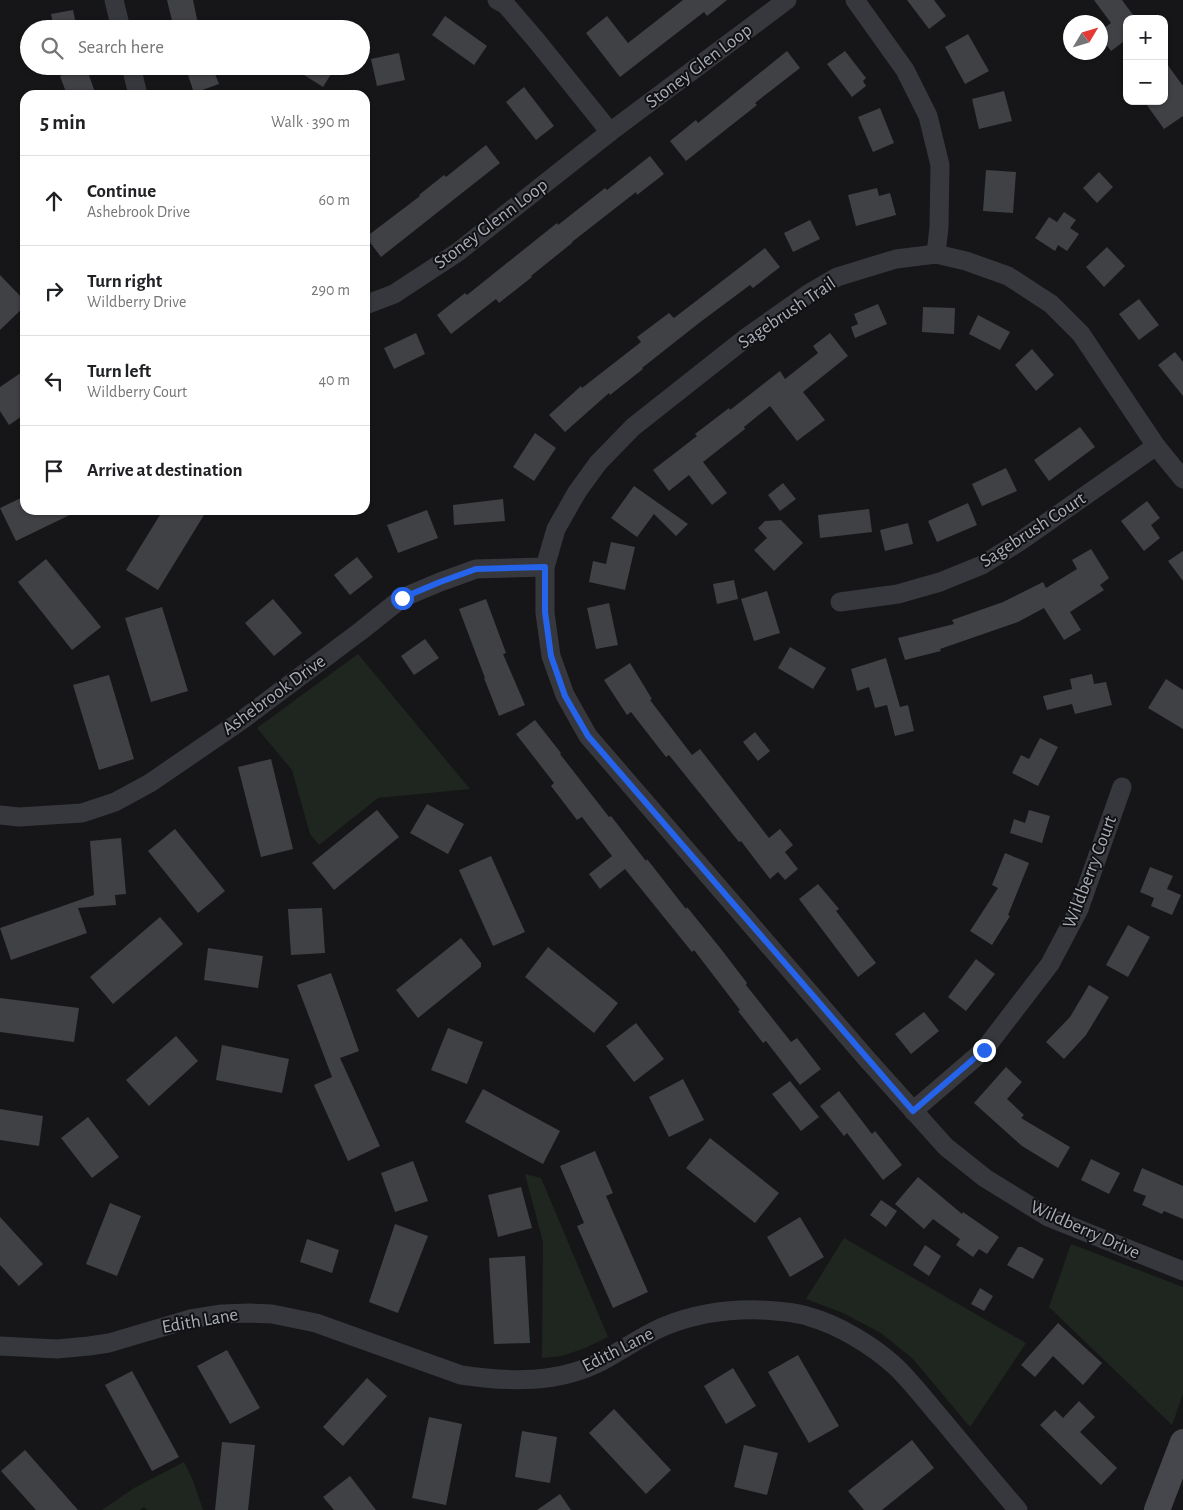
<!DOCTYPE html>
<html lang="en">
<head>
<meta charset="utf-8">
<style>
	body { margin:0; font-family:"Alegreya Sans",sans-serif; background:#f2f2f2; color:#202124 }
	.controls { position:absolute; right:15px; top:15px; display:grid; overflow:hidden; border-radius:10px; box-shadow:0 1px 4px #0004 }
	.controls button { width:45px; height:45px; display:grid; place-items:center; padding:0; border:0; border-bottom:1px solid #e0e0e0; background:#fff; color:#202124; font:25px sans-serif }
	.compass { position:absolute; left:1063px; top:15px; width:45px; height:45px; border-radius:50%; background:#fff; box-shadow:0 1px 4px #0004; rotate:52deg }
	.stop { position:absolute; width:15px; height:15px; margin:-11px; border:4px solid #2563eb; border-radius:50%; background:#fff }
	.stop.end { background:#2563eb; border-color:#fff; box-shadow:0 1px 5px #0008 }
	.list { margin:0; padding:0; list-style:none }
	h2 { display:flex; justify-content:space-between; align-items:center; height:65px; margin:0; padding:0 20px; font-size:21px }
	h2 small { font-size:16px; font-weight:400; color:#757577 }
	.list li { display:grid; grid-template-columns:32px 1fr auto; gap:15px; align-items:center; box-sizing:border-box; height:90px; padding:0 20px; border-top:1px solid #e0e0e0 }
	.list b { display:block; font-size:19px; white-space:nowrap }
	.list p { margin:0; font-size:16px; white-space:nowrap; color:#757577 }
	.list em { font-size:16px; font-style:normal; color:#757577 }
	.icon { flex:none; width:28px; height:28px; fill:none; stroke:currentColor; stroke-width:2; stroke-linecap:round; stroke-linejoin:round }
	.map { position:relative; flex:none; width:1183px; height:1510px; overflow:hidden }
	.search { position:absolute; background:#fff; box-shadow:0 1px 4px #0004; left:20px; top:20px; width:350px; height:55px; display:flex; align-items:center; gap:12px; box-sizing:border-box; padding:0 18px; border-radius:28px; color:#757577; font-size:19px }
	.panel { position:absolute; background:#fff; box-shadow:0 1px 4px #0004; left:20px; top:90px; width:350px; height:425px; border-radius:15px }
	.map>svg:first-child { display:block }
	.green { fill:#1e261f }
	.building { fill:#404145 }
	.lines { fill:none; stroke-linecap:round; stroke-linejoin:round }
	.street { stroke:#37383d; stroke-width:19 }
	.secondary { stroke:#45474d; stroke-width:26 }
	.route { stroke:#2563eb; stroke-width:6 }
	.labels { text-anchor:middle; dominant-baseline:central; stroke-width:4; stroke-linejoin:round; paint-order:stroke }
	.street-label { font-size:19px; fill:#a8adb8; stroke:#111113 }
</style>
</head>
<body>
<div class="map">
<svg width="1183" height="1510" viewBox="0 0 1183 1510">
	<rect width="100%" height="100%" fill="#161618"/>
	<g class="green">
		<path d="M 358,654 L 470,789 L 378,798 L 319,845 L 310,834 L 292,770 L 257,728 Z"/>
		<path d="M 525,1174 L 541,1178 L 608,1337 L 585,1348 L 562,1356 L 542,1358 L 543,1242 Z"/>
		<path d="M 844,1238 L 1026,1343 L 970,1427 L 913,1359 L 881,1333 L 843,1313 L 806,1299 Z"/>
		<path d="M 1071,1244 L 1183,1287 L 1183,1394 L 1172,1425 L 1049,1307 Z"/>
		<path d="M 184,1462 L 192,1478 L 203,1510 L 147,1510 L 144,1507 L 140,1510 L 102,1510 L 134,1488 Z"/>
	</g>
	<g class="building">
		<path d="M 167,0 L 193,0 L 199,29 L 174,29 Z"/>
		<path d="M 683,0 L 727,0 L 707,16 L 704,12 L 620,77 L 586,33 L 607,16 L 628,43 Z"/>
		<path d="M 907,0 L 934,0 L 946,16 L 929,29 Z"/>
		<path d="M 1094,0 L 1122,0 L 1136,19 L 1127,19 L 1127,39 L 1111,51 L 1100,36 L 1100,31 L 1111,23 Z"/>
		<path d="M 73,10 L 77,29 L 54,29 L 51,14 Z"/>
		<path d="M 445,16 L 487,46 L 474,65 L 432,35 Z"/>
		<path d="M 968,34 L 989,71 L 965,84 L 945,47 Z"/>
		<path d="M 787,51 L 800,68 L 755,103 L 757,105 L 686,161 L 670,141 L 696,120 L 698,123 Z"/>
		<path d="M 845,51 L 866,78 L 863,81 L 866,86 L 852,97 L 827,64 Z"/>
		<path d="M 399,53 L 405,80 L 377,86 L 371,59 Z"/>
		<path d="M 1164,60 L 1183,86 L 1183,116 L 1164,129 L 1144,101 L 1164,101 Z"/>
		<path d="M 185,66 L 212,66 L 219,84 L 194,93 Z"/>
		<path d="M 309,66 L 336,66 L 323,87 L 304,75 Z"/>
		<path d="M 86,67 L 96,95 L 67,95 L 60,76 Z"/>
		<path d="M 524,87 L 554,126 L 536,140 L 506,102 Z"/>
		<path d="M 1004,91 L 1012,121 L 979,129 L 972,99 Z"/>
		<path d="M 880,108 L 894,143 L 873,152 L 858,117 Z"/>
		<path d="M 486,145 L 500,163 L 381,257 L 366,237 L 420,196 L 419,195 L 444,175 L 446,177 Z"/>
		<path d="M 650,156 L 664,174 L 637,195 L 636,192 L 572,242 L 572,243 L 531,276 L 532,277 L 499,303 L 496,299 L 451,334 L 437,315 L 465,293 L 467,295 L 557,223 L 558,225 L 605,188 L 607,190 Z"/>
		<path d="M 986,170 L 1016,172 L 1013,213 L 983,211 Z"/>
		<path d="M 1099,172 L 1113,187 L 1097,203 L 1083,188 Z"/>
		<path d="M 877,188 L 879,196 L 890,193 L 896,215 L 856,226 L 848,195 Z"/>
		<path d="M 1064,212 L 1076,220 L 1070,228 L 1079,234 L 1067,251 L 1058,245 L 1055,251 L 1035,238 L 1049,217 L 1057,222 Z"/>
		<path d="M 810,220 L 820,239 L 793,252 L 784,233 Z"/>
		<path d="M 1107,247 L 1125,266 L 1104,287 L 1086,267 Z"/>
		<path d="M 765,248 L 780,267 L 753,288 L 750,285 L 699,323 L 642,368 L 643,369 L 610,395 L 609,393 L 565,432 L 549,415 L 581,386 L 582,388 L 641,342 L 637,337 L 669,313 L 674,318 Z"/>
		<path d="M 0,275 L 25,301 L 25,306 L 0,330 Z"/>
		<path d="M 1139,299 L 1159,325 L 1139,340 L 1119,314 Z"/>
		<path d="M 878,304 L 887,324 L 855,338 L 851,327 L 858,324 L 854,314 Z"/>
		<path d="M 923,307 L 955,308 L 954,334 L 922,332 Z"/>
		<path d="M 978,315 L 1010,332 L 1000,350 L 969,334 Z"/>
		<path d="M 416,333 L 425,354 L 394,369 L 384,348 Z"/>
		<path d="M 830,333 L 848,356 L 803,392 L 825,420 L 797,441 L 770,406 L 744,427 L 745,429 L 703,462 L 727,493 L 712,505 L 689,475 L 669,491 L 653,470 L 697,436 L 695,434 L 729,408 L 730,410 L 780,371 L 785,379 L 818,353 L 813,346 Z"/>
		<path d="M 1032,349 L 1054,375 L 1036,391 L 1015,365 Z"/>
		<path d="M 1175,352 L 1183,362 L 1183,396 L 1158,365 Z"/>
		<path d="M 25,370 L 25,414 L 9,425 L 0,411 L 0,387 Z"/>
		<path d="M 1080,427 L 1095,447 L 1049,481 L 1034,460 Z"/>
		<path d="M 535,433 L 556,448 L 534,481 L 513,467 Z"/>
		<path d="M 1006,468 L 1017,491 L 982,506 L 972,484 Z"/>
		<path d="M 783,483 L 796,499 L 780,511 L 768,495 Z"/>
		<path d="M 634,486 L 688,524 L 676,536 L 654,514 L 637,537 L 611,518 Z"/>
		<path d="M 25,496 L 25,510 L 80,510 L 16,541 L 0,508 Z"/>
		<path d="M 503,499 L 505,521 L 454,525 L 453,505 Z"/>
		<path d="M 1147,501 L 1160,518 L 1151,525 L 1160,538 L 1144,551 L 1121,521 Z"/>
		<path d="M 968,503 L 977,525 L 937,542 L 928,521 Z"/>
		<path d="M 869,509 L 872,532 L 820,538 L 818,515 Z"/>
		<path d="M 163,510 L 196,510 L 204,515 L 158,590 L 126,570 Z"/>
		<path d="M 427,510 L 438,538 L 398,553 L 387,525 Z"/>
		<path d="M 781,520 L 803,543 L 774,571 L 754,550 L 767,538 L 758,528 L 765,521 Z"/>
		<path d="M 908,523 L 913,544 L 885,551 L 880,530 Z"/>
		<path d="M 611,542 L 635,547 L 625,590 L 589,582 L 593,561 L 606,564 Z"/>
		<path d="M 1091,549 L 1109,578 L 1100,585 L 1104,590 L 1070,612 L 1081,630 L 1064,640 L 1044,608 L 1018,622 L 940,649 L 941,651 L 905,660 L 898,638 L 954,624 L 952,620 L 1003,602 L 1043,582 L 1046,588 L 1077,569 L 1072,560 Z"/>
		<path d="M 1183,551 L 1183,581 L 1168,561 Z"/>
		<path d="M 357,557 L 373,577 L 350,595 L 334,575 Z"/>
		<path d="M 46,559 L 101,627 L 72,650 L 18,582 Z"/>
		<path d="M 734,580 L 738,599 L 717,604 L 713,584 Z"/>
		<path d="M 767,591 L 780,633 L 754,641 L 741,599 Z"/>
		<path d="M 273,599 L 302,633 L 274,656 L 245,623 Z"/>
		<path d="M 486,599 L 506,653 L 503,654 L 525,705 L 499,716 L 484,678 L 485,678 L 459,609 Z"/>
		<path d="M 609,603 L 618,645 L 596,649 L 587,608 Z"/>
		<path d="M 162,607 L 188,691 L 151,702 L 125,618 Z"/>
		<path d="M 425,639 L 439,658 L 414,675 L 401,656 Z"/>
		<path d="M 790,647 L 826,668 L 813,689 L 778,668 Z"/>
		<path d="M 886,658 L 900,707 L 908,705 L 914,731 L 895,736 L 887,705 L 875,708 L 869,687 L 857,691 L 851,669 Z"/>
		<path d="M 630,663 L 652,699 L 650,700 L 692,755 L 700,749 L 769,838 L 780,829 L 793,845 L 785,852 L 798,869 L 785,880 L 778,872 L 770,879 L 741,841 L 739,842 L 669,755 L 666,757 L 631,712 L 627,715 L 604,680 Z"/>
		<path d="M 1092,674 L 1094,684 L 1106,682 L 1112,705 L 1075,714 L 1072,704 L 1047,710 L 1043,696 L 1072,689 L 1070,679 Z"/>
		<path d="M 109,675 L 134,759 L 99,770 L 73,685 Z"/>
		<path d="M 1166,679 L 1183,690 L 1183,729 L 1148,708 Z"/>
		<path d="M 535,720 L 561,753 L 560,754 L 609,817 L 611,816 L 646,861 L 647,859 L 686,909 L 687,907 L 721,949 L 747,983 L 746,985 L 791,1042 L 797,1038 L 821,1069 L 800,1085 L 766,1041 L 763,1043 L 738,1011 L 740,1010 L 694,950 L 692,952 L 625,869 L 600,889 L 589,874 L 612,856 L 582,817 L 577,820 L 551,786 L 554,783 L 516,734 Z"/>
		<path d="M 755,732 L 770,751 L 758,761 L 743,742 Z"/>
		<path d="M 1040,738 L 1058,747 L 1038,786 L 1012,773 L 1021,755 L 1029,759 Z"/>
		<path d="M 271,759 L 293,849 L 261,857 L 238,767 Z"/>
		<path d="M 427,804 L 464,824 L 448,854 L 410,833 Z"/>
		<path d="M 377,810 L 399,837 L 334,890 L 312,863 Z"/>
		<path d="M 1029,810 L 1050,816 L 1042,843 L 1010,833 L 1014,819 L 1025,823 Z"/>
		<path d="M 175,829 L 225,891 L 198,913 L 148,851 Z"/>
		<path d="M 121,838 L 126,894 L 115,895 L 116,905 L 78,908 L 87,933 L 11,960 L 0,928 L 94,895 L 90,841 Z"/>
		<path d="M 1005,853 L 1029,863 L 1008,915 L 1010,916 L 992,945 L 970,931 L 998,888 L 992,885 Z"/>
		<path d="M 491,856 L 525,932 L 493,946 L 459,870 Z"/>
		<path d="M 1150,867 L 1173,876 L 1167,889 L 1181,895 L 1172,915 L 1151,906 L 1154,898 L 1140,892 Z"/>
		<path d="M 818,884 L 839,909 L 836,911 L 876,963 L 858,977 L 799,899 Z"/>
		<path d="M 322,908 L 325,953 L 291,955 L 288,909 Z"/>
		<path d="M 160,917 L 183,944 L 113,1004 L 90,977 Z"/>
		<path d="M 1128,925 L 1150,937 L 1128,977 L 1106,965 Z"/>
		<path d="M 461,938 L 481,963 L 481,967 L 418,1018 L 396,990 Z"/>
		<path d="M 548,947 L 618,1003 L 594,1033 L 525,977 Z"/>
		<path d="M 208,948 L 263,956 L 258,988 L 204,980 Z"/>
		<path d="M 976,959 L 995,974 L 966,1011 L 948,997 Z"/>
		<path d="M 331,973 L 359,1051 L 340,1058 L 380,1146 L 348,1161 L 314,1085 L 332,1077 L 297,985 Z"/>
		<path d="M 1089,985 L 1109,997 L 1086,1035 L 1064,1059 L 1046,1042 L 1070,1017 Z"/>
		<path d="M 0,998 L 79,1008 L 74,1042 L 0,1032 Z"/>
		<path d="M 924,1012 L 939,1031 L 911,1054 L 895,1034 Z"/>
		<path d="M 636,1023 L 664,1059 L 634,1082 L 606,1046 Z"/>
		<path d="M 448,1028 L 483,1042 L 467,1084 L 431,1070 Z"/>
		<path d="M 176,1036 L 198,1061 L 149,1106 L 126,1080 Z"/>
		<path d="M 222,1045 L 289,1059 L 282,1093 L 216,1080 Z"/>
		<path d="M 1006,1067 L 1022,1082 L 1007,1099 L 1024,1115 L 1021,1118 L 1070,1147 L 1058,1168 L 1022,1146 L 974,1103 Z"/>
		<path d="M 683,1079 L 704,1120 L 669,1137 L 649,1097 Z"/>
		<path d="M 790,1081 L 819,1117 L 801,1131 L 772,1094 Z"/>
		<path d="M 483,1089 L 560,1131 L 543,1164 L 465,1122 Z"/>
		<path d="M 839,1091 L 872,1134 L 875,1131 L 902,1165 L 883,1180 L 847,1133 L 844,1136 L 820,1106 Z"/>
		<path d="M 0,1109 L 43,1116 L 39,1146 L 0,1140 Z"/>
		<path d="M 88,1117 L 119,1157 L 92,1178 L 61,1138 Z"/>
		<path d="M 710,1138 L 779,1193 L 755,1223 L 686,1168 Z"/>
		<path d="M 595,1151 L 613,1193 L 606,1196 L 648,1292 L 613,1308 L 577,1226 L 584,1223 L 560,1166 Z"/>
		<path d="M 1091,1159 L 1120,1173 L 1109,1194 L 1081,1180 Z"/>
		<path d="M 413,1161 L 428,1201 L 395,1212 L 381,1173 Z"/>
		<path d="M 1142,1168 L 1183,1186 L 1183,1219 L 1164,1211 L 1162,1214 L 1142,1205 L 1146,1196 L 1133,1191 Z"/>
		<path d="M 918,1177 L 962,1214 L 963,1212 L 999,1237 L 987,1254 L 979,1249 L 973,1257 L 956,1245 L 960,1239 L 933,1219 L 924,1229 L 895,1204 Z"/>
		<path d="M 521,1187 L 532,1228 L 498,1237 L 488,1195 Z"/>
		<path d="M 881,1200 L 897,1211 L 886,1227 L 870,1215 Z"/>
		<path d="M 110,1203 L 141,1216 L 117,1276 L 86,1264 Z"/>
		<path d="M 0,1217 L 43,1264 L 19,1286 L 0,1265 Z"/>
		<path d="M 800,1217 L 824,1257 L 790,1277 L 767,1237 Z"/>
		<path d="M 395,1224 L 428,1236 L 398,1313 L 369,1302 Z"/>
		<path d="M 307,1239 L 339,1250 L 332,1273 L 300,1262 Z"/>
		<path d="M 925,1245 L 941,1256 L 929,1276 L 913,1265 Z"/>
		<path d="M 1018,1247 L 1022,1247 L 1044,1259 L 1033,1279 L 1007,1265 Z"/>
		<path d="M 525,1256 L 530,1343 L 494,1344 L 489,1258 Z"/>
		<path d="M 980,1288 L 993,1296 L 984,1311 L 971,1304 Z"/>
		<path d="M 1058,1323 L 1102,1363 L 1083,1385 L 1053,1356 L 1035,1377 L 1021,1365 Z"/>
		<path d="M 227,1350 L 260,1408 L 230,1424 L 197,1366 Z"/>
		<path d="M 798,1355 L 839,1426 L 809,1443 L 768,1372 Z"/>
		<path d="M 733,1368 L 756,1406 L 726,1424 L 704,1386 Z"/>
		<path d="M 132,1371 L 179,1457 L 152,1471 L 105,1385 Z"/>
		<path d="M 367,1378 L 387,1396 L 343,1446 L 323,1427 Z"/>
		<path d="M 1079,1401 L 1095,1417 L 1080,1432 L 1117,1468 L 1101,1485 L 1040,1425 L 1055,1410 L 1063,1418 Z"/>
		<path d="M 614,1409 L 671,1470 L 646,1494 L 589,1433 Z"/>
		<path d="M 429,1417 L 462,1424 L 446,1505 L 412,1498 Z"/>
		<path d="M 522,1431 L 557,1437 L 550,1483 L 515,1477 Z"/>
		<path d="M 912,1440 L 934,1468 L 882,1510 L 864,1510 L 848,1491 Z"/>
		<path d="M 222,1442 L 255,1445 L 248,1510 L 215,1510 Z"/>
		<path d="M 744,1445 L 778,1453 L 767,1495 L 734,1487 Z"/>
		<path d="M 25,1450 L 78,1510 L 36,1510 L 1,1471 Z"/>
		<path d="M 350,1476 L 376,1510 L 334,1510 L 323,1497 Z"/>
		<path d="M 560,1494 L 571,1510 L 537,1510 Z"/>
	</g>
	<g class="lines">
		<g class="street">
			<path d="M 114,0 L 121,29"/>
			<path d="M 497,0 L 506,5 L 536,40 L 610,132"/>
			<path d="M 855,0 L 905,70 L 928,116 L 940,165 L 939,227 L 936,254"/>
			<path d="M 131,66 L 138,95"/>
			<path d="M 365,305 L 394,294 L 458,252 L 610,132 L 787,0"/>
			<path d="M 1183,479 L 1156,446 L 1081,334 L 1051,304 L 1008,276 L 966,261 L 936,254 L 896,259 L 837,277 L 808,294 L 747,337 L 633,427 L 598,463 L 577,492 L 556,529 L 545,567 L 545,613 L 551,656 L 565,695 L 588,736 L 866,1058 L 946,1147 L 985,1178 L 1048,1217 L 1183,1271"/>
			<path d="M 840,602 L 898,594 L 940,582 L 982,565 L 1019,542 L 1156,446"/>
			<path d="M 0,815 L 19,817 L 82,813 L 115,802 L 150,783 L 242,720 L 362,630 L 402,598 L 440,582 L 476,569 L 545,567"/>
			<path d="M 913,1111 L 984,1050 L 1050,964 L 1079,909 L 1122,787"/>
			<path d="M 0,1346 L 57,1349 L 89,1346 L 109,1343 L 190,1319 L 222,1314 L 249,1313 L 272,1314 L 316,1323 L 461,1375 C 508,1382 558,1384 602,1361 C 623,1350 643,1335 665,1326 C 695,1314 729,1309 761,1310 C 778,1311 795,1312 810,1317 C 839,1325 873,1346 895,1366 C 913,1383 928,1404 945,1423 C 969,1452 993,1481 1018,1510"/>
		</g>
		<path class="secondary" d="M 1157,1510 L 1183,1442"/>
	</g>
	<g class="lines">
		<path class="route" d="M 402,598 L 440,582 L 476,569 L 545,567 L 545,612 L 551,656 L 565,696 L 588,736 L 913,1111 L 984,1050"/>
	</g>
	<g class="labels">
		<g class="street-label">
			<text transform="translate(699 66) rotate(-37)">Stoney Glen Loop</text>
			<text transform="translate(491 224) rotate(-37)">Stoney Glenn Loop</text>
			<text transform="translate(787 313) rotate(-34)">Sagebrush Trail</text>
			<text transform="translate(1033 530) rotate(-33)">Sagebrush Court</text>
			<text transform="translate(274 695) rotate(-36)">Ashebrook Drive</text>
			<text transform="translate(1090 872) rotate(-69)">Wildberry Court</text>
			<text transform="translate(1085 1230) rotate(24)">Wildberry Drive</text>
			<text transform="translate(200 1321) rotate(-10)">Edith Lane</text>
			<text transform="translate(618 1350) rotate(-27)">Edith Lane</text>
		</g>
	</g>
</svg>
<div class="controls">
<button>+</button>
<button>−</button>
</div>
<svg class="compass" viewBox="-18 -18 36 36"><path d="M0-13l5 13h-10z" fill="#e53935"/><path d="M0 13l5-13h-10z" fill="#757577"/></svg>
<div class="stop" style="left:402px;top:598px"></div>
<div class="stop end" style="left:984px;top:1050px"></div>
<div class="search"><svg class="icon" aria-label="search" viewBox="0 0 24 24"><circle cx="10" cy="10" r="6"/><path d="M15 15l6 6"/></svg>Search here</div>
<section class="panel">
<h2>5 min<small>Walk · 390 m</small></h2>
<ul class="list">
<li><svg class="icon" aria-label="ahead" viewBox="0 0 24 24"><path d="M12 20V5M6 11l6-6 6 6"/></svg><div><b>Continue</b><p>Ashebrook Drive</p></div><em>60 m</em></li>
<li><svg class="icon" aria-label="right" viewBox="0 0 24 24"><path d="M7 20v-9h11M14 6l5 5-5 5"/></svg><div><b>Turn right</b><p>Wildberry Drive</p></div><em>290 m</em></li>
<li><svg class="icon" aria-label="left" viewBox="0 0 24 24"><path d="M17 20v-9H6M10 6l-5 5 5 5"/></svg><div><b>Turn left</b><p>Wildberry Court</p></div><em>40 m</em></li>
<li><svg class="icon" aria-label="arrive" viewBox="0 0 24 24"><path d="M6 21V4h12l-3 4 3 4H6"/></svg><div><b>Arrive at destination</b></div></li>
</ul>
</section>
</div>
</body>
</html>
